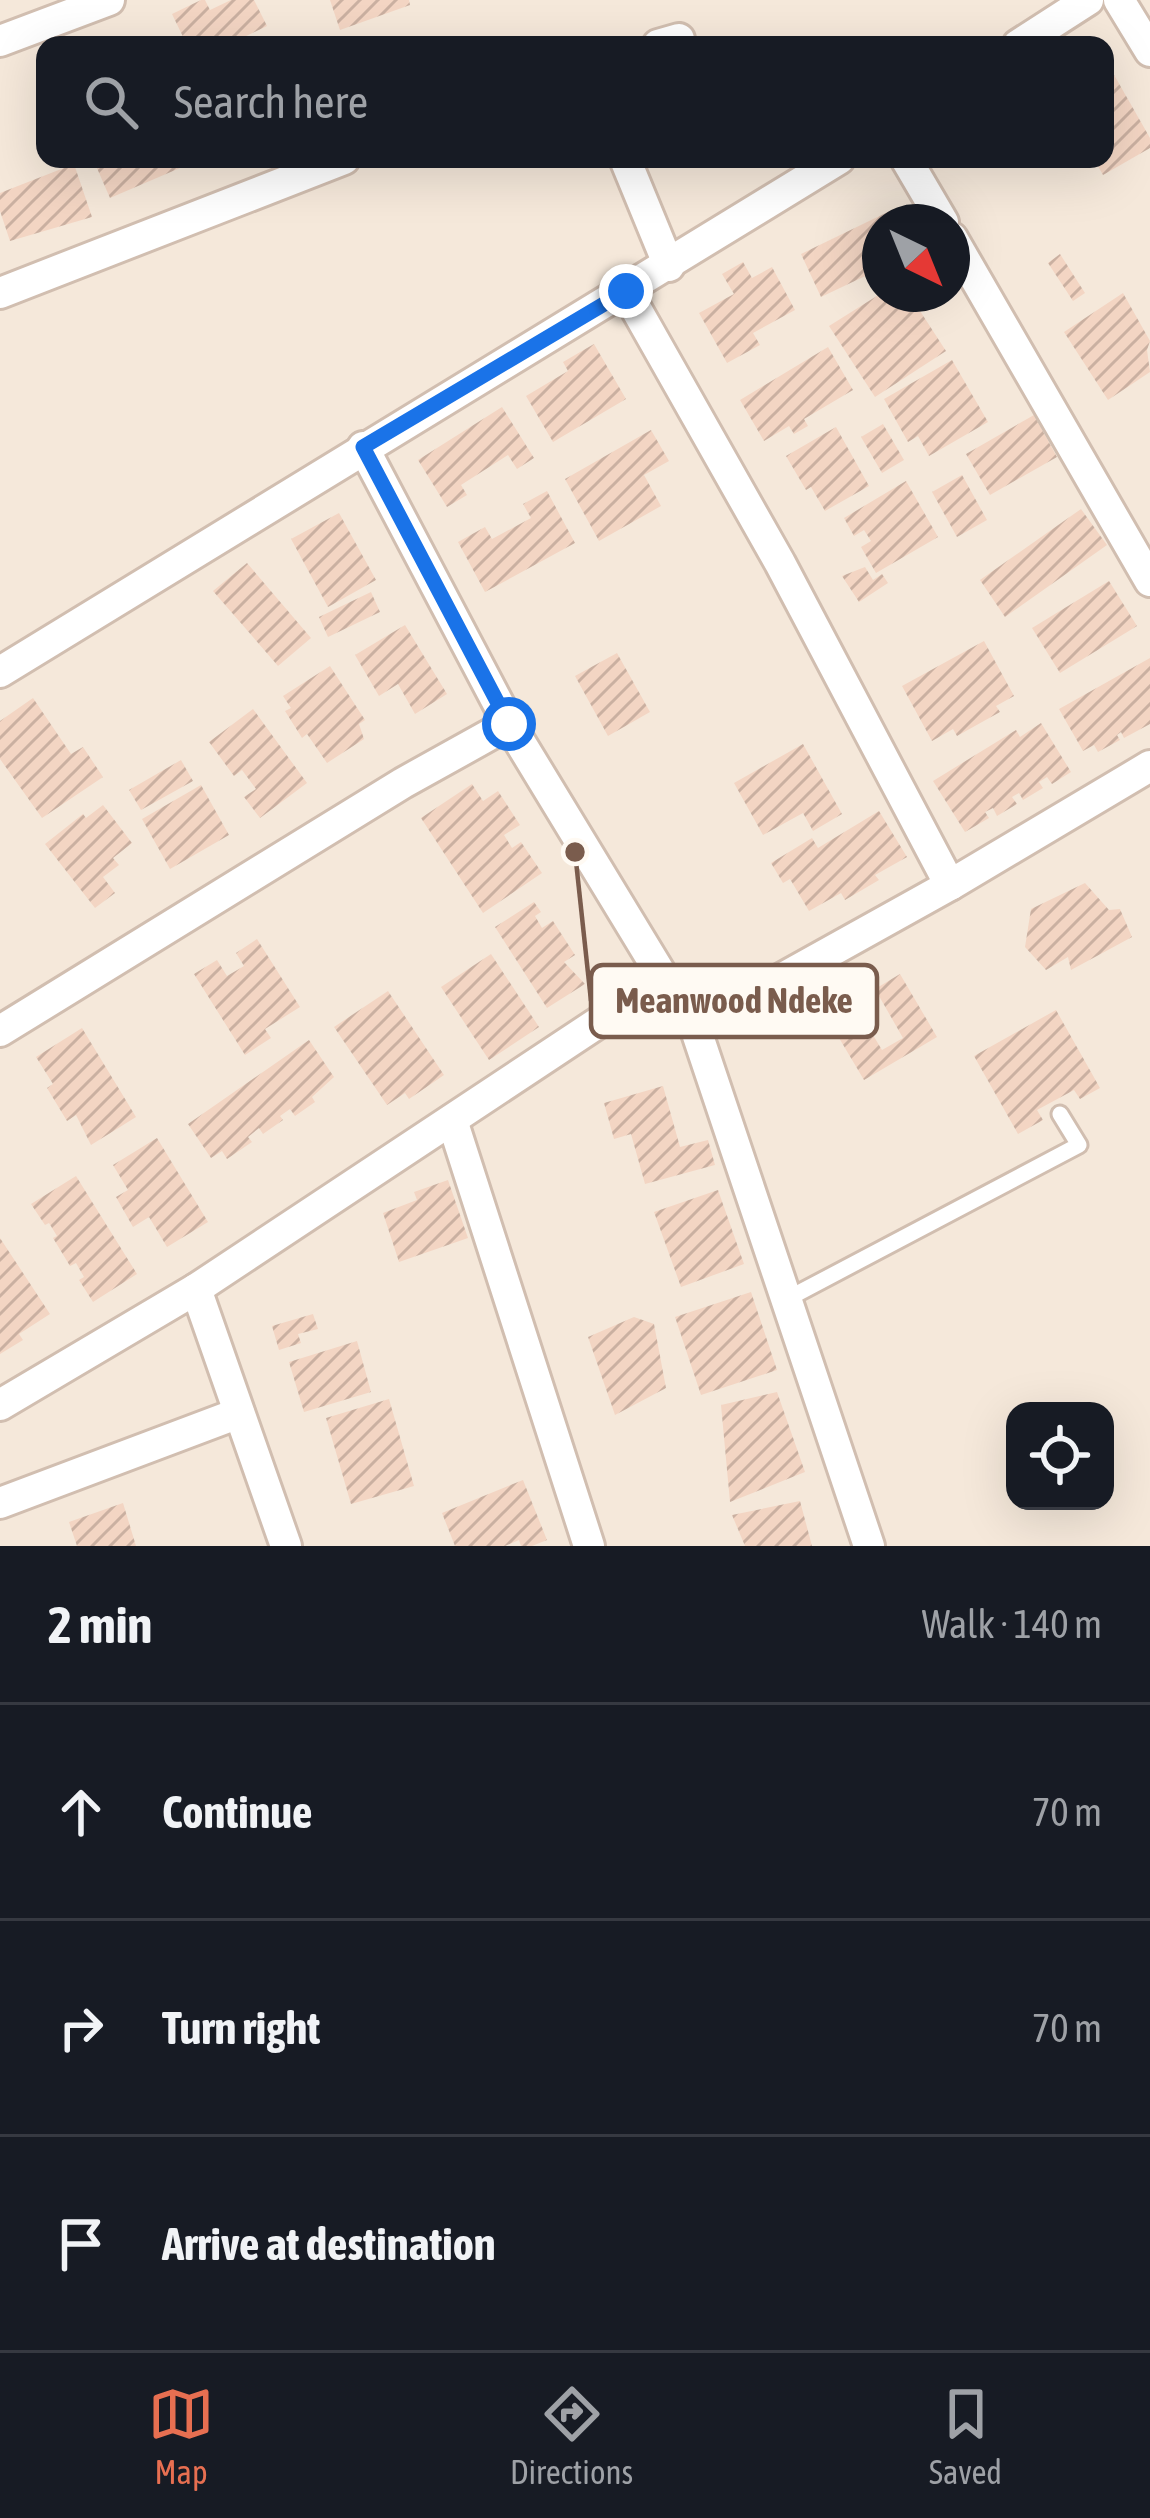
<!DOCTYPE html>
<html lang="en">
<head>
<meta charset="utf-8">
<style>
	body { margin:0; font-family:"Asap Condensed",sans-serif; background:#20242c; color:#f1f3f6 }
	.controls { position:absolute; right:36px; bottom:36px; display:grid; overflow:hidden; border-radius:24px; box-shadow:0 12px 48px #0002 }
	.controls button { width:108px; height:108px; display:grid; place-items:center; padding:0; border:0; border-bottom:3px solid #363941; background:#171b24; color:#f1f3f6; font:60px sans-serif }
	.compass { position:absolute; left:862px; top:204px; width:108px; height:108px; border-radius:50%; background:#171b24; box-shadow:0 12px 48px #0002; rotate:137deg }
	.stop { position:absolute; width:36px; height:36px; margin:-27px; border:9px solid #1a73e8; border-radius:50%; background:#fff }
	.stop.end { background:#1a73e8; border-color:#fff; box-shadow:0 3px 12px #0008 }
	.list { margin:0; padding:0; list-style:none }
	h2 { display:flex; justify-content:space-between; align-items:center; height:156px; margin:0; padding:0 48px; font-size:51px }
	h2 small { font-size:39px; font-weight:400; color:#9ea1a6 }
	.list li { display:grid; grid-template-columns:78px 1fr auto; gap:36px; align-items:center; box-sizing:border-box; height:216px; padding:0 48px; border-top:3px solid #363941 }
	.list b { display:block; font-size:45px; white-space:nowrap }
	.list em { font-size:39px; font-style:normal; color:#9ea1a6 }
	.icon { flex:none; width:66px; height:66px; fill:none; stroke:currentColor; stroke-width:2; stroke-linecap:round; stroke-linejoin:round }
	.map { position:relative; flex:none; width:1150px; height:1546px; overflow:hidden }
	.search { position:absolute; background:#171b24; box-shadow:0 12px 48px #0002; left:36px; right:36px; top:36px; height:132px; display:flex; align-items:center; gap:30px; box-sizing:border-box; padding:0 42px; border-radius:24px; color:#9ea1a6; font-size:45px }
	.sheet { height:804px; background:#171b24 }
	nav { display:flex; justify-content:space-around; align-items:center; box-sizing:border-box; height:168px; border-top:3px solid #363941; background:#171b24; font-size:33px; color:#9ea1a6 }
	nav a { display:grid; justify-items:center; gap:6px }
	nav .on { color:#e76f51 }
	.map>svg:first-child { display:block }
	.residential { fill:#f5e8da; fill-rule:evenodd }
	.building { fill:url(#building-hatch) }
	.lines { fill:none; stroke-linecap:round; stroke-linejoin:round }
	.service-casing { stroke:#d1beb0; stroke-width:21 }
	.minor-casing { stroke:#d1beb0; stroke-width:36 }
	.service { stroke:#fff; stroke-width:15 }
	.minor { stroke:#fff; stroke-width:30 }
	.route { stroke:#1a73e8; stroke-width:15 }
	.leader { fill:none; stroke:#7a5c4d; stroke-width:4.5 }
	.callout-dot { fill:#7a5c4d; stroke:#fffaf3; stroke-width:4.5 }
	.callout { fill:#fffaf3; stroke:#7a5c4d; stroke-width:4.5 }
	.callout-label { font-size:36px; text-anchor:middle; font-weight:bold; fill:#7a5c4d }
</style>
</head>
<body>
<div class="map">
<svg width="1150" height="1546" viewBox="0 0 1150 1546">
	<defs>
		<pattern id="building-hatch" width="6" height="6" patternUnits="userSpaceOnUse" patternTransform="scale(3)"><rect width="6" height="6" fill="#f3d5c3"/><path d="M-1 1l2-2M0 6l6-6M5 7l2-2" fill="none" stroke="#cab0a1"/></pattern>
	</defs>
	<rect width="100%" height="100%" fill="#fdf6ec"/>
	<path class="residential" d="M 0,0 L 1150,0 L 1150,1546 L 0,1546 ZM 45,45 L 1105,45 L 1105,159 L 45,159 ZM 880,222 L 952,222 L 952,294 L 880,294 ZM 1015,1411 L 1105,1411 L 1105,1501 L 1015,1501 Z"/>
	<g class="building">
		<path d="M 201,0 L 205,0 L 210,10 L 231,0 L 254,0 L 267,26 L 238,40 L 241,45 L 187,45 L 172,14 Z"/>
		<path d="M 330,0 L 409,0 L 410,5 L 340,30 Z"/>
		<path d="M 1105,59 L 1150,138 L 1150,148 L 1103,175 L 1094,159 L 1105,159 Z"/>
		<path d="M 93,159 L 201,159 L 110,198 Z"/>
		<path d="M 74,164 L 92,217 L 10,241 L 0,211 L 0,193 Z"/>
		<path d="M 896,208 L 902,222 L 880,222 L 880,269 L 821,297 L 801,254 Z"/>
		<path d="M 1060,254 L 1085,293 L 1073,301 L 1048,263 Z"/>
		<path d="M 743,262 L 752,278 L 772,267 L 795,310 L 753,333 L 760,345 L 727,363 L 699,313 L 734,294 L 722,274 Z"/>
		<path d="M 1123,293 L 1150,341 L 1147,350 L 1150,372 L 1108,400 L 1064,332 Z"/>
		<path d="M 880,294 L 909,294 L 946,351 L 875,397 L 829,326 Z"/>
		<path d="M 594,344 L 626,399 L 553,442 L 526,396 L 568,371 L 563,362 Z"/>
		<path d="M 828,347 L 853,390 L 804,419 L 808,426 L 794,434 L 789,426 L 764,441 L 740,400 Z"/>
		<path d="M 952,360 L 988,422 L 929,456 L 918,436 L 908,442 L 884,399 Z"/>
		<path d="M 502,407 L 534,458 L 517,469 L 508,455 L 461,485 L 467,495 L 447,507 L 418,460 Z"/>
		<path d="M 1034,415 L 1057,457 L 990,495 L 966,454 Z"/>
		<path d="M 883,424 L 904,460 L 882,473 L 861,437 Z"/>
		<path d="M 836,427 L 869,486 L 825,511 L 811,487 L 806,490 L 786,456 Z"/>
		<path d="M 651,430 L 669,461 L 644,475 L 661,506 L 599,541 L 565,479 Z"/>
		<path d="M 962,475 L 987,520 L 957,537 L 932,492 Z"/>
		<path d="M 906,481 L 938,537 L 876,573 L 861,547 L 871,541 L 864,530 L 854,536 L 844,518 Z"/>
		<path d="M 547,491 L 575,543 L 485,592 L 458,542 L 485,527 L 492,539 L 531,518 L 523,504 Z"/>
		<path d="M 1081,509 L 1107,545 L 1005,617 L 980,580 Z"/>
		<path d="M 339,513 L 376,580 L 328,607 L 291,539 Z"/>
		<path d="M 247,563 L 311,638 L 278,666 L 213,591 Z"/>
		<path d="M 865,567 L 873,580 L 882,574 L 888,583 L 859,602 L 842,576 Z"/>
		<path d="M 1109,581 L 1137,626 L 1060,673 L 1032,628 Z"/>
		<path d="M 371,592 L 380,612 L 328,637 L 319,617 Z"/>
		<path d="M 405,625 L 447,694 L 415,714 L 398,684 L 379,696 L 355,655 Z"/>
		<path d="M 984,641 L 1014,696 L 996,706 L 1000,712 L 957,736 L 953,729 L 932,741 L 902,686 Z"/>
		<path d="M 617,653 L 650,712 L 608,736 L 575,676 Z"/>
		<path d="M 1150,658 L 1150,724 L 1124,738 L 1121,732 L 1117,735 L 1120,740 L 1098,752 L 1094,745 L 1083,751 L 1059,709 Z"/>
		<path d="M 330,666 L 365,720 L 359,724 L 364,739 L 327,763 L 307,734 L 302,738 L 285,711 L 291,708 L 283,696 Z"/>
		<path d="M 33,698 L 71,754 L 83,747 L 103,777 L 42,818 L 0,759 L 0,721 Z"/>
		<path d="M 253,709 L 307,783 L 260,818 L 244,797 L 256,789 L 242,770 L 234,776 L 209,742 Z"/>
		<path d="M 1041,723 L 1071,772 L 1052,784 L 1047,777 L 1039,782 L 1043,788 L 1023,800 L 1019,793 L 1012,797 L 1017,804 L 997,816 L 993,808 L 985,812 L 989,818 L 965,832 L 933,781 L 1016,730 L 1020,737 Z"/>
		<path d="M 803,744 L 842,814 L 813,831 L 803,813 L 763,835 L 734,783 Z"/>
		<path d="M 181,760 L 193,781 L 141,810 L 129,790 Z"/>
		<path d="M 472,784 L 483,801 L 498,791 L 520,825 L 504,835 L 512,848 L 521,842 L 542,873 L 483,913 L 421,818 Z"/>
		<path d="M 201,785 L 229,835 L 170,869 L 142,819 Z"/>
		<path d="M 103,805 L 132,843 L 113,858 L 119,865 L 103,877 L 115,893 L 95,908 L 45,844 L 83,814 L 86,818 Z"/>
		<path d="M 879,811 L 907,857 L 875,875 L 879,880 L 845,900 L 841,893 L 809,911 L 790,879 L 783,883 L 771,863 L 812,838 L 818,848 Z"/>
		<path d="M 1085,883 L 1109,910 L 1120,909 L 1132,937 L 1071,970 L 1068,957 L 1046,970 L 1025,947 L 1031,909 Z"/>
		<path d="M 534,902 L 541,912 L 535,916 L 542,928 L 553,921 L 575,955 L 564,962 L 585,984 L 547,1008 L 495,927 Z"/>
		<path d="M 257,939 L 300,1007 L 265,1029 L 271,1038 L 245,1055 L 194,974 L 217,960 L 227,976 L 244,966 L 236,953 Z"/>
		<path d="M 491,954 L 539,1027 L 489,1060 L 441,987 Z"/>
		<path d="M 900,974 L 937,1037 L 864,1080 L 826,1016 L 852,1000 L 882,1050 L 903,1038 L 875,989 Z"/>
		<path d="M 388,991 L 444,1075 L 409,1099 L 405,1093 L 387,1105 L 334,1027 Z"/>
		<path d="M 1056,1010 L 1100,1088 L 1080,1099 L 1074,1090 L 1037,1110 L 1043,1120 L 1018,1134 L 974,1056 Z"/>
		<path d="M 82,1028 L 136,1117 L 91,1145 L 76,1115 L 67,1121 L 47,1088 L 53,1084 L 36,1057 Z"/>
		<path d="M 309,1040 L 334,1077 L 312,1097 L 315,1102 L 295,1116 L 290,1109 L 280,1116 L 283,1120 L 263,1134 L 259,1128 L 248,1137 L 252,1142 L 227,1159 L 222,1151 L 211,1158 L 188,1124 Z"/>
		<path d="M 663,1086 L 680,1147 L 708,1140 L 715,1165 L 645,1184 L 631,1134 L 614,1139 L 604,1103 Z"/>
		<path d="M 157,1138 L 208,1222 L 167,1247 L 149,1217 L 133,1227 L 116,1197 L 128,1190 L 113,1165 Z"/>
		<path d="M 76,1176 L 137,1274 L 93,1302 L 79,1280 L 84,1277 L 76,1263 L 70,1266 L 53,1238 L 57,1236 L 49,1223 L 45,1225 L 31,1204 Z"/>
		<path d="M 448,1180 L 468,1238 L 399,1262 L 383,1213 L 417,1200 L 414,1192 Z"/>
		<path d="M 718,1190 L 744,1264 L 681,1287 L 654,1212 Z"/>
		<path d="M 0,1238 L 50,1314 L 19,1334 L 23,1340 L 0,1354 Z"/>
		<path d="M 751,1292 L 777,1370 L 701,1395 L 675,1317 Z"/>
		<path d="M 313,1314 L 318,1329 L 298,1334 L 301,1343 L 279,1350 L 272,1326 Z"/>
		<path d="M 634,1317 L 654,1324 L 666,1388 L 615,1415 L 588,1337 Z"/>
		<path d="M 357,1341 L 371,1392 L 304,1412 L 289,1362 Z"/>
		<path d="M 777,1392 L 805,1472 L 730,1502 L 721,1405 Z"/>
		<path d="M 389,1399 L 414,1486 L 351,1504 L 326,1418 Z"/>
		<path d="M 523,1480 L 547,1540 L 532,1546 L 521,1546 L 519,1540 L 505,1546 L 455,1546 L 442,1513 Z"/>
		<path d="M 800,1501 L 812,1546 L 745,1546 L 732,1515 Z"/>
		<path d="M 123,1503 L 136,1546 L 77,1546 L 69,1522 Z"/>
	</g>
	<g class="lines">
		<g class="service-casing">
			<path id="service" d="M 787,1299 L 1079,1145 L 1060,1114"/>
		</g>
		<g class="minor-casing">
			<g id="minor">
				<path d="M 1119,0 L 1150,51"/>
				<path d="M 0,41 L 109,0"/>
				<path d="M 658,45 L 679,39"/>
				<path d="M 1018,45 L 1088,0"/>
				<path d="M 625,159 L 669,266"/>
				<path d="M 906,159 L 943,222"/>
				<path d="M 952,238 L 1150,581"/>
				<path d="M 626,291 L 780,563 L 950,885"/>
				<path d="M 0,293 L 344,159"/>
				<path d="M 363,447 L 509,724 L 664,979"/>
				<path d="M 0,672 L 839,159"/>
				<path d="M 695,1027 L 950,885 L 1150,766"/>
				<path d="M 0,1031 L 403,783 L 509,724"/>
				<path d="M 452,1120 L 589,1546"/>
				<path d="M 196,1289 L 286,1546"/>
				<path d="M 0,1405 L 196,1289 L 664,979 L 695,1027 L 869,1546"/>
				<path d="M 0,1503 L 239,1413"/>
			</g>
		</g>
		<use href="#service" class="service"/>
		<use href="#minor" class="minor"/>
	</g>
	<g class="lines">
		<path class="route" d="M 509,724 L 363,447 L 626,291"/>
	</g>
	<path class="leader" d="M575 852L591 1001"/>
	<circle class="callout-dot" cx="575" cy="852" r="12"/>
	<rect class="callout" x="591" y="965" width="286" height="72" rx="12"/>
	<g class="callout-label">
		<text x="734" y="1013">Meanwood Ndeke</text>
	</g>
</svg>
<div class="controls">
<button><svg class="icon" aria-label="locate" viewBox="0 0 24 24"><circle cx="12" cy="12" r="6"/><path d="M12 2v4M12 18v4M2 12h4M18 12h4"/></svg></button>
</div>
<svg class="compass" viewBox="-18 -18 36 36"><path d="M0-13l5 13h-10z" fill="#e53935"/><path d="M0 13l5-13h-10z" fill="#9ea1a6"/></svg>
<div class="stop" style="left:509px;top:724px"></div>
<div class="stop end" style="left:626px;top:291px"></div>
<div class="search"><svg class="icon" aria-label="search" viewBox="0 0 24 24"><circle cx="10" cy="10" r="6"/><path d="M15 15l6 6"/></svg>Search here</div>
</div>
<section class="sheet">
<h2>2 min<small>Walk · 140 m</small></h2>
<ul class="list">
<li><svg class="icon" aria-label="ahead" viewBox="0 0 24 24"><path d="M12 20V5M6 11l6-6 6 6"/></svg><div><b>Continue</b></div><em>70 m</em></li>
<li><svg class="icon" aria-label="right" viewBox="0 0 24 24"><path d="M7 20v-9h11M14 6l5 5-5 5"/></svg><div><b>Turn right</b></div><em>70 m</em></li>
<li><svg class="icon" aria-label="arrive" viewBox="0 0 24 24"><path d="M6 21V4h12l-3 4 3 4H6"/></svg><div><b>Arrive at destination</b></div></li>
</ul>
</section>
<nav>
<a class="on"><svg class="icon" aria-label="map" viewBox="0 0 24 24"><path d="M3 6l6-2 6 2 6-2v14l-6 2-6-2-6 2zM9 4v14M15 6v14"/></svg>Map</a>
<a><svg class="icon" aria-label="directions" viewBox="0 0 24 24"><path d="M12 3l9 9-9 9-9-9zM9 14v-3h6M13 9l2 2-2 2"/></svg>Directions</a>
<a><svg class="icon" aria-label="saved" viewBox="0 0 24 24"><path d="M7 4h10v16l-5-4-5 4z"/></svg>Saved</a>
</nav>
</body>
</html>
